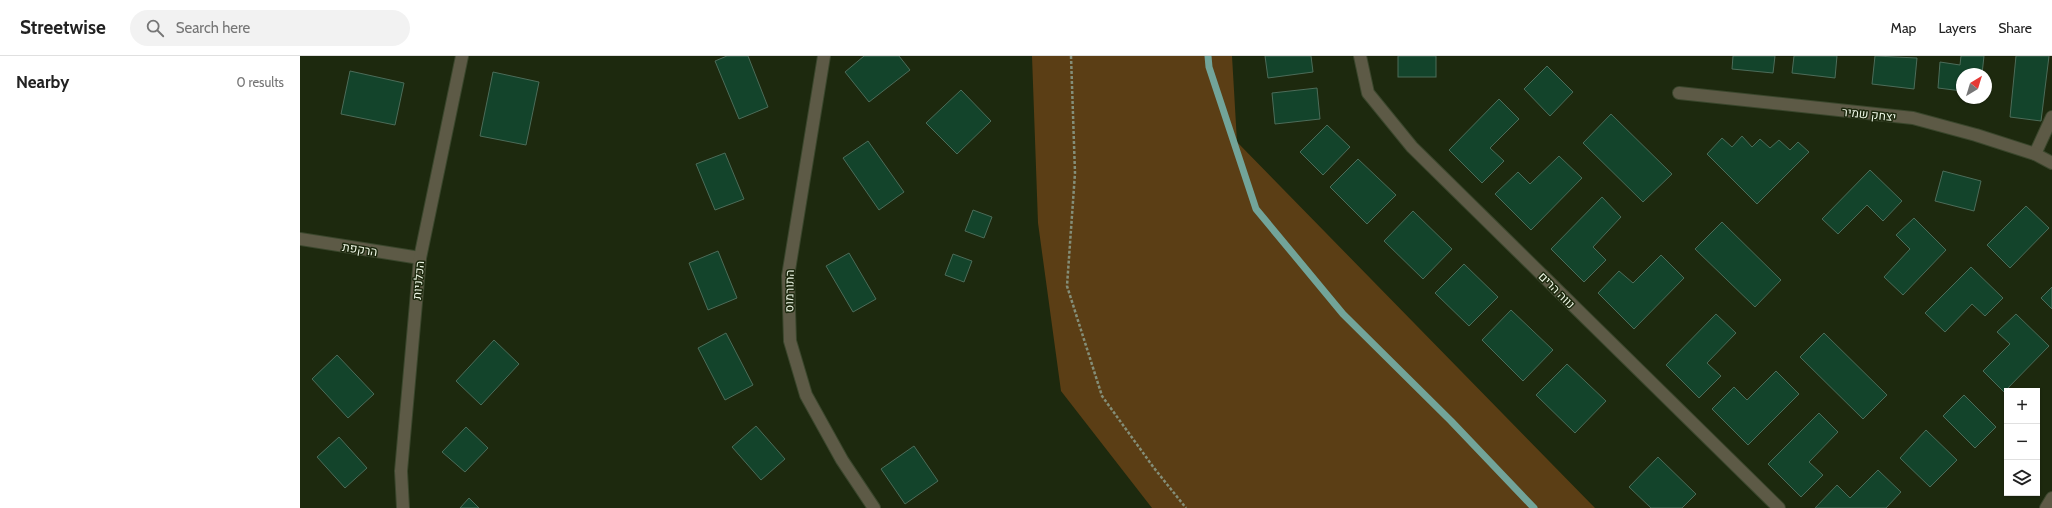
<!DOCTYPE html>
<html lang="en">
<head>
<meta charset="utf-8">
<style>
	body { margin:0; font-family:Cabin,Heebo,sans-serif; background:#f2f2f2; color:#222 }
	.controls { position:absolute; right:12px; bottom:12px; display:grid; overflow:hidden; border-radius:0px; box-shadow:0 1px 3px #0004 }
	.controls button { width:36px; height:36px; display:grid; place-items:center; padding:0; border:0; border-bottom:1px solid #e0e0e0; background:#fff; color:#222; font:20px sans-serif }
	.compass { position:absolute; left:1656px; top:12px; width:36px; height:36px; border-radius:50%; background:#fff; box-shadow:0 1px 3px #0004; rotate:38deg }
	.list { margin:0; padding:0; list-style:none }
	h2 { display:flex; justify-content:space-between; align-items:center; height:52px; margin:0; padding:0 16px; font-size:17px }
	h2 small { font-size:13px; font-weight:400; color:#767676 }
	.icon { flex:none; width:22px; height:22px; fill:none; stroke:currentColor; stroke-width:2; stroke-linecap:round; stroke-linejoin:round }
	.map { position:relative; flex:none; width:1752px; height:452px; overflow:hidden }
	header { display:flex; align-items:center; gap:24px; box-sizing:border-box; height:56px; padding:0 20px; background:#fff; border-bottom:1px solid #e0e0e0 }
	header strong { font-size:19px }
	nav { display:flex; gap:22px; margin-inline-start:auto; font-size:14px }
	.search { width:280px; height:36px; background:#f2f2f2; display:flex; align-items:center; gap:10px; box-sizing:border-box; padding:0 14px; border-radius:22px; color:#767676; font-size:15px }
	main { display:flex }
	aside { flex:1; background:#fff }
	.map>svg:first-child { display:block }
	.green { fill:#5b3e15 }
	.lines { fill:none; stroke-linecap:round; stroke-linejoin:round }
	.stream { stroke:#72a499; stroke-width:7 }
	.building { fill:#13442b; stroke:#4c6c59 }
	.service-casing { stroke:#3a462c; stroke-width:14 }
	.minor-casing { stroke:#3a462c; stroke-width:14 }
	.path { stroke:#848e78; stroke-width:2.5; stroke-dasharray:3 2; stroke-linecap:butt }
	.service { stroke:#5d5a46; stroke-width:12 }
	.minor { stroke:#5d5a46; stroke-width:12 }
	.labels { text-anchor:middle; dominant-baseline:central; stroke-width:3; stroke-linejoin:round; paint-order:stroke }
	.street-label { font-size:12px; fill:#eef7e6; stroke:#1d290e }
</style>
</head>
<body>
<header>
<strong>Streetwise</strong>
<div class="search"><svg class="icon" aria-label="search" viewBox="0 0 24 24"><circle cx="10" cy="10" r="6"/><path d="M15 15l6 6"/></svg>Search here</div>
<nav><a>Map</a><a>Layers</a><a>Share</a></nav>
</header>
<main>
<aside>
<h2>Nearby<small>0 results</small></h2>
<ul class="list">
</ul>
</aside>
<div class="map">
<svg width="1752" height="452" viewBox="0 0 1752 452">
	<rect width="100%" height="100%" fill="#1d290e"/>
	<path class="green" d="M 732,0 L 932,0 L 937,86 L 1295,452 L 852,452 L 761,335 L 738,167 Z"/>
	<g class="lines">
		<path class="stream" d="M 908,0 L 909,11 L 956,153 L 1043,258 L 1151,365 L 1234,452"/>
	</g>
	<g class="building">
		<path d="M 427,0 L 448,0 L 468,51 L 439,63 L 415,5 Z"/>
		<path d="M 564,0 L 599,0 L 610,14 L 569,46 L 545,16 Z"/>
		<path d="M 965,0 L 1011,0 L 1013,16 L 968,22 Z"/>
		<rect x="1098" y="0" width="38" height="21"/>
		<path d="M 1433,0 L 1475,0 L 1473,17 L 1432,13 Z"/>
		<path d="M 1494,0 L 1537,0 L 1535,22 L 1492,17 Z"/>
		<path d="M 1575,0 L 1617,2 L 1614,33 L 1572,28 Z"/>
		<path d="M 1661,0 L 1684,0 L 1682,18 L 1662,18 L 1662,35 L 1638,32 L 1640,6 L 1660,9 Z"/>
		<path d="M 1716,0 L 1749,0 L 1741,65 L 1710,61 Z"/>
		<path d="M 1247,10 L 1273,36 L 1250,60 L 1224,33 Z"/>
		<path d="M 50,15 L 104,27 L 95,69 L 41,58 Z"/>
		<path d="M 193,16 L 239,26 L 226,89 L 180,80 Z"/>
		<path d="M 1017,32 L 1020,63 L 975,68 L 972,37 Z"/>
		<path d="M 661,34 L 691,65 L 657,98 L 626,67 Z"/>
		<path d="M 1199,43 L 1219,63 L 1190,92 L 1204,105 L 1182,127 L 1149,94 Z"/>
		<path d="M 1311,58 L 1372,118 L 1343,146 L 1283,87 Z"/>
		<path d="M 1027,69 L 1050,91 L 1023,119 L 1000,96 Z"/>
		<path d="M 1442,80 L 1452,91 L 1460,83 L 1470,92 L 1479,84 L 1490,94 L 1498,86 L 1509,96 L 1457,148 L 1407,98 L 1422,82 L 1432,91 Z"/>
		<path d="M 568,85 L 604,136 L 579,154 L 543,102 Z"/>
		<path d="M 425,97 L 444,143 L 415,154 L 396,108 Z"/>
		<path d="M 1259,100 L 1282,122 L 1231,174 L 1195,138 L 1218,116 L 1230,128 Z"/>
		<path d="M 1058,103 L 1096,139 L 1067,168 L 1030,131 Z"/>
		<path d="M 1570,114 L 1602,145 L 1583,165 L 1567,149 L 1538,178 L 1522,163 Z"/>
		<path d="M 1643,115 L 1681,125 L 1674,155 L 1635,145 Z"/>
		<path d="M 1302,141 L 1321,161 L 1293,191 L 1306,204 L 1284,226 L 1251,193 Z"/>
		<path d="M 1726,150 L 1749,172 L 1710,212 L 1687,189 Z"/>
		<path d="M 673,154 L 692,161 L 684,182 L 665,175 Z"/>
		<path d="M 1113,155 L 1152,193 L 1123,223 L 1084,185 Z"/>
		<path d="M 1614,162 L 1646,194 L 1603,239 L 1584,221 L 1610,193 L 1596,179 Z"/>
		<path d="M 1422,166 L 1481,224 L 1455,251 L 1395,193 Z"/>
		<path d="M 418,195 L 437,242 L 408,254 L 389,207 Z"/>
		<path d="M 549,197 L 576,243 L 553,256 L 526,210 Z"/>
		<path d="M 653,198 L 672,205 L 664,226 L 645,219 Z"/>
		<path d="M 1361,199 L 1384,222 L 1334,273 L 1298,237 L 1319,215 L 1333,227 Z"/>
		<path d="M 1164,208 L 1198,241 L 1169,270 L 1135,237 Z"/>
		<path d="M 1671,211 L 1703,242 L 1685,260 L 1672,248 L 1645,276 L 1625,257 Z"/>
		<path d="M 1752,231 L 1752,253 L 1741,242 Z"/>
		<path d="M 1211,254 L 1253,294 L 1223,325 L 1182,284 Z"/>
		<path d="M 1416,258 L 1436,277 L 1407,307 L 1421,320 L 1399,342 L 1366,309 Z"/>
		<path d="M 1716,258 L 1749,290 L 1704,336 L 1683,315 L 1710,288 L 1697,276 Z"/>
		<path d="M 426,277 L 453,329 L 425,344 L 398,292 Z"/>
		<path d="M 1524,277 L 1587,339 L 1563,363 L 1500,301 Z"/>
		<path d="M 194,284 L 219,308 L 181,349 L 156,325 Z"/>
		<path d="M 37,299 L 74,338 L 48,362 L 12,323 Z"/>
		<path d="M 1267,308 L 1306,345 L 1275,377 L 1236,339 Z"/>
		<path d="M 1476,315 L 1499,338 L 1448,389 L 1412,353 L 1434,331 L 1447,344 Z"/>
		<path d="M 1664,339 L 1696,371 L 1675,392 L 1643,360 Z"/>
		<path d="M 1519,357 L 1538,376 L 1509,406 L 1523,419 L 1501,441 L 1468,408 Z"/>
		<path d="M 456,370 L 485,403 L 461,424 L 432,391 Z"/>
		<path d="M 166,371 L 188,392 L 165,416 L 142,396 Z"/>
		<path d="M 1626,374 L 1657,404 L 1630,431 L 1600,402 Z"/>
		<path d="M 39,381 L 67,412 L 45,432 L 17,401 Z"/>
		<path d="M 614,390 L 638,425 L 605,448 L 581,413 Z"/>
		<path d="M 1358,401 L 1396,438 L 1382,452 L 1351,452 L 1329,431 Z"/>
		<path d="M 1578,414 L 1601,436 L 1586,452 L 1515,452 L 1537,429 L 1550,442 Z"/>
		<path d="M 169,442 L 179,452 L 160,452 Z"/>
	</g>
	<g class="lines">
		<g class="service-casing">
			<path id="service" d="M 1735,98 L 1752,61"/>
		</g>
		<g class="minor-casing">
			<g id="minor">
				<path d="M 524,0 L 488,220 L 490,285 L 506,339 L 542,404 L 574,452"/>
				<path d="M 1060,0 L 1068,37 L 1112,91 L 1479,452"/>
				<path d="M 1379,37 L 1613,62 L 1676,79 L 1735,98 L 1752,107"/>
				<path d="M 0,183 L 120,202"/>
				<path d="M 103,452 L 101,415 L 120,202 L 162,0"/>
				<path d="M 1746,452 L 1752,442"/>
			</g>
		</g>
		<path class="path" d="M 771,0 L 775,117 L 767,230 L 802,340 L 854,412 L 886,452"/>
		<use href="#service" class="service"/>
		<use href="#minor" class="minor"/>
	</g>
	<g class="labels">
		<g class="street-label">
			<text transform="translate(1569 58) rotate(6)">יצחק שמיר</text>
			<text transform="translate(60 193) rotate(9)">הרקפת</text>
			<text transform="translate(118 224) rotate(-85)">הכלניות</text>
			<text transform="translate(1257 234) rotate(45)">נווה הרים</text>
			<text transform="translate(489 235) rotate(-89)">התורמוס</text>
		</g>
	</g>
</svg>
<div class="controls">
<button>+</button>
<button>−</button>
<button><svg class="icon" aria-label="layers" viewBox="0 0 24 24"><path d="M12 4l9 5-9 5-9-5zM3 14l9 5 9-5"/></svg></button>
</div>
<svg class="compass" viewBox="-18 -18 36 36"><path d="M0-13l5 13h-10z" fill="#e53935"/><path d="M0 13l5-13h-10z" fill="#767676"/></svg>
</div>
</main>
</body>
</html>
